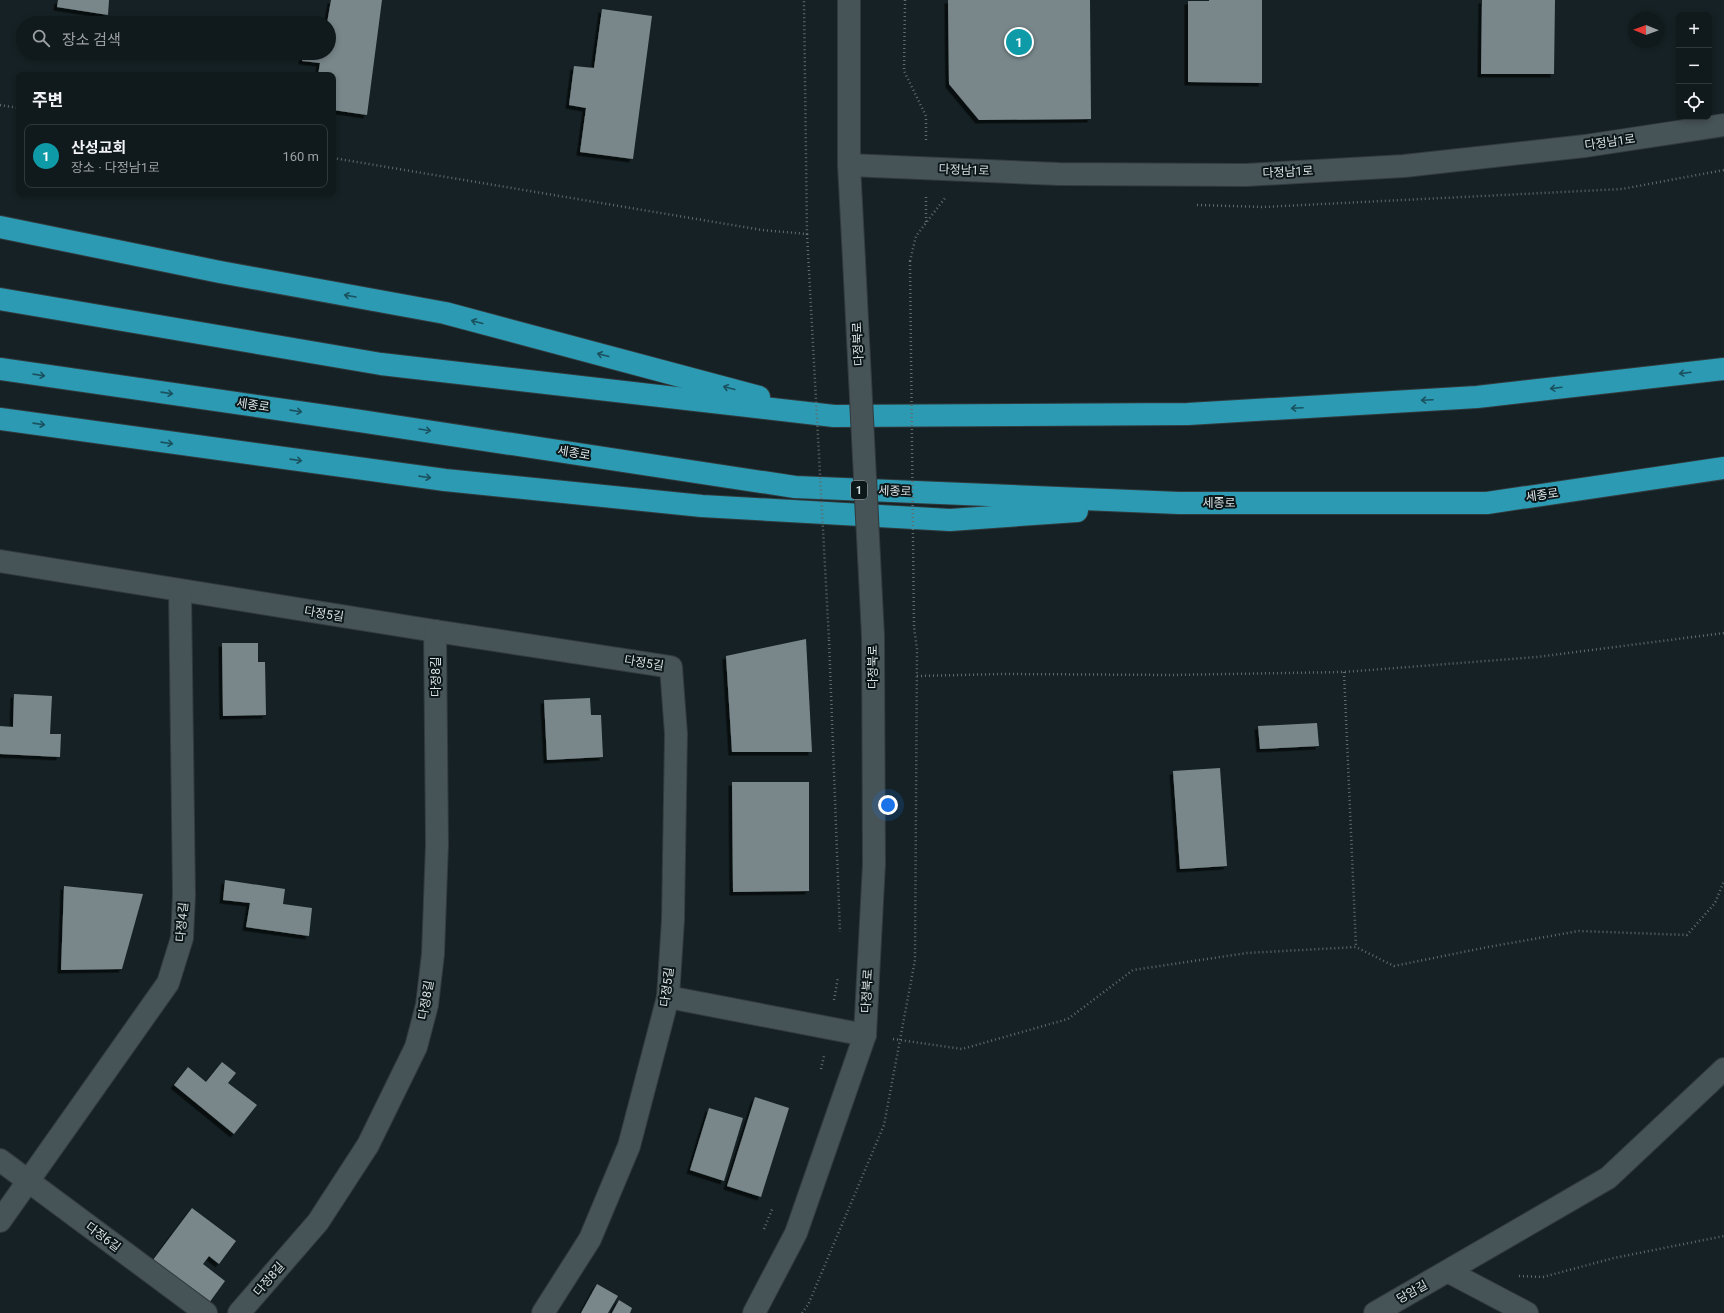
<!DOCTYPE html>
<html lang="ko">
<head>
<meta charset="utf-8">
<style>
	body { margin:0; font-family:Roboto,"Noto Sans KR",sans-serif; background:#192224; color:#f1f3f6 }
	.controls { position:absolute; right:12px; top:12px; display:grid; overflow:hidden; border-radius:8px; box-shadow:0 2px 6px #0003 }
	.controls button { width:36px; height:36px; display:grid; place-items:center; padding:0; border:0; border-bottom:1px solid #30383a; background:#10191b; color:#f1f3f6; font:20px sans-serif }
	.compass { position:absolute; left:1628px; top:12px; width:36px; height:36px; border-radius:50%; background:#10191b; box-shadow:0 2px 6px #0003; rotate:271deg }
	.you { position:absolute; left:888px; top:805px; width:14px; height:14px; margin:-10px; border:3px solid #fff; border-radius:50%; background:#1a73e8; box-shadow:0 0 0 6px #1a73e833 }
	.badge { display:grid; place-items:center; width:26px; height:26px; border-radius:50%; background:#58c9e4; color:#fff; font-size:13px; font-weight:700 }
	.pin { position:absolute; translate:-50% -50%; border:2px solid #fff; box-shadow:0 1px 4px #0006 }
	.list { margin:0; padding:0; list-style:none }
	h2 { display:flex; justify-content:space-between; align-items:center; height:52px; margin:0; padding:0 16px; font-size:17px }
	h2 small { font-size:13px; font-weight:400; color:#9ca0a3 }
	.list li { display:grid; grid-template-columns:26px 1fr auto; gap:12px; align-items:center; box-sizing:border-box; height:64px; margin:0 8px 8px; padding:0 8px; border:1px solid #30383a; border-radius:8px }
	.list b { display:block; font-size:15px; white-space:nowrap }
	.list p { margin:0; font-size:13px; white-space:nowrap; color:#9ca0a3 }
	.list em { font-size:13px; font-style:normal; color:#9ca0a3 }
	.icon { flex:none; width:22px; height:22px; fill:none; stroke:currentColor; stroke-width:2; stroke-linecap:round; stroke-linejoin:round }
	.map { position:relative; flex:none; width:1724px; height:1313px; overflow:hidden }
	.search { position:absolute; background:#10191b; box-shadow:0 2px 6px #0003; left:16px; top:16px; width:320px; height:44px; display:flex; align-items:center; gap:10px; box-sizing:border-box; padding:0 14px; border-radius:22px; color:#9ca0a3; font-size:15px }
	.panel { position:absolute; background:#10191b; box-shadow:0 2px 6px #0003; left:16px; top:72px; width:320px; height:124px; border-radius:8px }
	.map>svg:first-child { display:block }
	.building { fill:#79878b; filter:url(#shadow) }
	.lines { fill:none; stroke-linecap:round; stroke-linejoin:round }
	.street-casing { stroke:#323a3d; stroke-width:24 }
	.secondary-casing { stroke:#323a3d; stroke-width:24 }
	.highway-casing { stroke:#323a3d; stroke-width:24 }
	.path { stroke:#626c6f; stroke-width:2.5; stroke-dasharray:1 3; stroke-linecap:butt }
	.street { stroke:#465357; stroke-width:22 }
	.secondary { stroke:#465357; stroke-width:22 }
	.highway { stroke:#2c9ab3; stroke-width:22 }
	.secondary-bridge-casing { stroke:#323a3d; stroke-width:24; stroke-linecap:butt }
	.path-bridge { stroke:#626c6f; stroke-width:2.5; stroke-dasharray:1 3; stroke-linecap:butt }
	.secondary-bridge { stroke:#465357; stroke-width:22 }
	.oneway { stroke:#1a525f }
	.labels { text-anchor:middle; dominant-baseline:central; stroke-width:4; stroke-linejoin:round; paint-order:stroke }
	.shield { fill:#0c171a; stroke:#9da5a8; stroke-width:1 }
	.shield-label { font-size:11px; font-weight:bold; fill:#dbe2e5 }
	.street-label { font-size:12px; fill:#dbe2e5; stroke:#0c171a }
</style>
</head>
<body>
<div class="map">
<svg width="1724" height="1313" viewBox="0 0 1724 1313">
	<defs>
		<filter id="shadow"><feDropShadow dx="-3.5" dy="3.5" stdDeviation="0" flood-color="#0009"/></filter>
	</defs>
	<rect width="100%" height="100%" fill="#152124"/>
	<g class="building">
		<path d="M 58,0 L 109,0 L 108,15 L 57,7 Z"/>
		<path d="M 331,0 L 382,0 L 367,115 L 333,110 L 333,75 L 318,75 L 320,63 L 302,61 L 303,53 L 329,53 L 329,23 L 327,23 Z"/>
		<path d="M 948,0 L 1090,0 L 1091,119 L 979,120 L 949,84 Z"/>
		<path d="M 1209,0 L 1262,0 L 1262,83 L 1188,82 L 1188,1 L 1209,1 Z"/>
		<path d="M 1482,0 L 1555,0 L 1554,74 L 1481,74 Z"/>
		<path d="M 602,9 L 652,16 L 633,159 L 580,152 L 586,108 L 569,105 L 574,66 L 594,68 Z"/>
		<path d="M 806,639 L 812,752 L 732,752 L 726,656 Z"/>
		<path d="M 222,643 L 258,643 L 258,662 L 265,662 L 266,715 L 223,716 Z"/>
		<path d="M 14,694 L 52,696 L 50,734 L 61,734 L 60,757 L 0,754 L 0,726 L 13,727 Z"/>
		<path d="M 590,698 L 591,715 L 601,715 L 603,757 L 547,760 L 544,700 Z"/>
		<path d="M 1317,723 L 1319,746 L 1260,749 L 1258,726 Z"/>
		<path d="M 1220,768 L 1227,866 L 1180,869 L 1173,771 Z"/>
		<path d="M 732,782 L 809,782 L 809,891 L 733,892 Z"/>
		<path d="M 225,880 L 285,889 L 283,904 L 312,908 L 309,936 L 246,927 L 250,903 L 223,900 Z"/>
		<path d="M 64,886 L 143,894 L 122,969 L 61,970 Z"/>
		<path d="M 222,1062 L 236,1073 L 228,1083 L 257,1105 L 234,1134 L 174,1085 L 188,1067 L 206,1082 Z"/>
		<path d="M 755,1097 L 789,1108 L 761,1197 L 727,1186 Z"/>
		<path d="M 709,1108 L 743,1118 L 724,1181 L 690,1170 Z"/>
		<path d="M 192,1208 L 236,1241 L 219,1264 L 209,1256 L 203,1264 L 225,1281 L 209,1303 L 153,1260 Z"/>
		<path d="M 597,1284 L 618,1296 L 608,1313 L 581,1313 Z"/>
		<path d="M 619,1300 L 632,1308 L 630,1313 L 612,1313 Z"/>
	</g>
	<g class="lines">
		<g class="street-casing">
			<g id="street">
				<path d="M 0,561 L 435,631 L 671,667 L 676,734 L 673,920 L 668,997 L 629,1146 L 590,1239 L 543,1313"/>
				<path d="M 668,997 L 865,1035"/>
				<path d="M 0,1160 L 206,1313"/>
				<path d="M 0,1221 L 168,983 L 182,938 L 184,895 L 180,591"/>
				<path d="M 1449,1272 L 1527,1313"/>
				<path d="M 239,1313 L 318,1222 L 368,1145 L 416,1047 L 427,1005 L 433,954 L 437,844 L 435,631"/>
				<path d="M 1375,1313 L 1608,1178 L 1724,1069"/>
			</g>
		</g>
		<g class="secondary-casing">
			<g id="secondary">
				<path d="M 849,0 L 849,165 L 854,260"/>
				<path d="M 849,165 L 1059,174 L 1246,175 L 1404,166 L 1585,146 L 1724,125"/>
				<path d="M 754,1313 L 796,1233 L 865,1035 L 874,864 L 873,636"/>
			</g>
		</g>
		<g class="highway-casing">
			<g id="highway">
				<path d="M 0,227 L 220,272 L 445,313 L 759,397"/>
				<path d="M 0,299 L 381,364 L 834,416 L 1188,414 L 1477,397 L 1724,369"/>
				<path d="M 0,369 L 360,421 L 795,487 L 1179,503 L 1487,503 L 1724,468"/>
				<path d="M 0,419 L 445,480 L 702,506 L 950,520 L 1077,511"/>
			</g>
		</g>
		<g class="path">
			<path d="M 905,0 L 904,71 L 926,116 L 926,140"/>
			<path d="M 0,105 L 19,108"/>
			<path d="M 333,158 L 762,230 L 807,234 L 804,0"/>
			<path d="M 926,197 L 926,222"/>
			<path d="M 1197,205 L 1263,207 L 1622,189 L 1724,170"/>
			<path d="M 910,261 L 916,236 L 945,198"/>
			<path d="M 829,640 L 840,932"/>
			<path d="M 1344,672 L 1356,947"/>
			<path d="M 917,676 L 1003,674 L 1171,675 L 1344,672 L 1537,657 L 1724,633"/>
			<path d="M 834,1000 L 838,977"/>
			<path d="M 893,1039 L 962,1049 L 1068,1019 L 1133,970 L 1247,953 L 1356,947 L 1394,966 L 1488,947 L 1579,931 L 1687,935 L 1715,903 L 1724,881"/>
			<path d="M 821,1069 L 824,1056"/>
			<path d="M 764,1229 L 773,1207"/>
			<path d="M 1519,1276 L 1543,1277 L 1614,1258 L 1724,1236"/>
			<path d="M 802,1313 L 808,1305 L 884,1125 L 915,960 L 917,649 L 914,627"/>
		</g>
		<use href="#street" class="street"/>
		<use href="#secondary" class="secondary"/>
		<use href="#highway" class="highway"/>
		<g class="secondary-bridge-casing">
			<path id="secondary-bridge" d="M 854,260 L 873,636"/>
		</g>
		<g class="path-bridge">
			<path d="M 807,234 L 829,640"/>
			<path d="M 910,261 L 914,627"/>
		</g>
		<use href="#secondary-bridge" class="secondary-bridge"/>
	</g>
	<defs><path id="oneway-shaft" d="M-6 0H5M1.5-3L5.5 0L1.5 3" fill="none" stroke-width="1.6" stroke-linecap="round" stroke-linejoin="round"/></defs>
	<g class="oneway">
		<use href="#oneway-shaft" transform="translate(350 296) rotate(-170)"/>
		<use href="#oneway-shaft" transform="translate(477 322) rotate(-165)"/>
		<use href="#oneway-shaft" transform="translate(603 355) rotate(-165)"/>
		<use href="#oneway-shaft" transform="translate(1685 373) rotate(173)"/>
		<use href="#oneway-shaft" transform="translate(39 375) rotate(8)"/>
		<use href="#oneway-shaft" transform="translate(729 388) rotate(-165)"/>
		<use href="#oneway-shaft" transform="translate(1556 388) rotate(173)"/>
		<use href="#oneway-shaft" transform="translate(167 393) rotate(8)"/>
		<use href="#oneway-shaft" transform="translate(1427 400) rotate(177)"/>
		<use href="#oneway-shaft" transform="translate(1297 408) rotate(177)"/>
		<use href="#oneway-shaft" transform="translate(296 411) rotate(8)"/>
		<use href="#oneway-shaft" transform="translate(39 424) rotate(8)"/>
		<use href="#oneway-shaft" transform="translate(425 430) rotate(9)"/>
		<use href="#oneway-shaft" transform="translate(167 443) rotate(8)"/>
		<use href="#oneway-shaft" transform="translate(296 460) rotate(8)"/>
		<use href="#oneway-shaft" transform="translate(425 477) rotate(8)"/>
	</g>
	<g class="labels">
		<rect class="shield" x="851" y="481" width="16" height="18" rx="3"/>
		<g class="shield-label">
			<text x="859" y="490">1</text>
		</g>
		<g class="street-label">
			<text transform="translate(1610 142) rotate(-8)">다정남1로</text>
			<text transform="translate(964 170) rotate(2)">다정남1로</text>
			<text transform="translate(1288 172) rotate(-3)">다정남1로</text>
			<text transform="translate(858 344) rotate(-93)">다정북로</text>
			<text transform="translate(253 405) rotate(8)">세종로</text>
			<text transform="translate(574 453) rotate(9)">세종로</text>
			<text transform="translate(895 491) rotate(2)">세종로</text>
			<text transform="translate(1542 495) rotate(-8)">세종로</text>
			<text x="1219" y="503">세종로</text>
			<text transform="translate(324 614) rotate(9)">다정5길</text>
			<text transform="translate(644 663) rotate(9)">다정5길</text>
			<text transform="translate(873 667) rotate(-90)">다정북로</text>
			<text transform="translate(436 677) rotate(-90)">다정8길</text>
			<text transform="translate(182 922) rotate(-85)">다정4길</text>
			<text transform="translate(667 987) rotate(-83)">다정5길</text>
			<text transform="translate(867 991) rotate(-87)">다정북로</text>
			<text transform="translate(426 1000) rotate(-80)">다정8길</text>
			<text transform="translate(103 1237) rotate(37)">다정6길</text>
			<text transform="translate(269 1279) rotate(-49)">다정8길</text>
			<text transform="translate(1412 1292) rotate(-29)">당암길</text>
		</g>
	</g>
</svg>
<div class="controls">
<button>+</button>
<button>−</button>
<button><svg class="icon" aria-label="locate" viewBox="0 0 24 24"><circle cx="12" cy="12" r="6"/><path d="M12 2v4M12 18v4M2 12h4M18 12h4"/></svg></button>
</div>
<svg class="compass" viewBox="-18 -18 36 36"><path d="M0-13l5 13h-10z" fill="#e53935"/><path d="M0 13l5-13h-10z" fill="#9ca0a3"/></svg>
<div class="you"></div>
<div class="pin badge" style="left:1019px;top:42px;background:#0f9aa8">1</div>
<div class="search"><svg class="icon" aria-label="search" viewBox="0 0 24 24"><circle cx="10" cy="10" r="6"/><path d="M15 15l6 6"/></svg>장소 검색</div>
<section class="panel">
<h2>주변<small></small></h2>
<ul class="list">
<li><span class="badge" style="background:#0f9aa8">1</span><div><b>산성교회</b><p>장소 · 다정남1로</p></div><em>160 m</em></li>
</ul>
</section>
</div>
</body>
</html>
